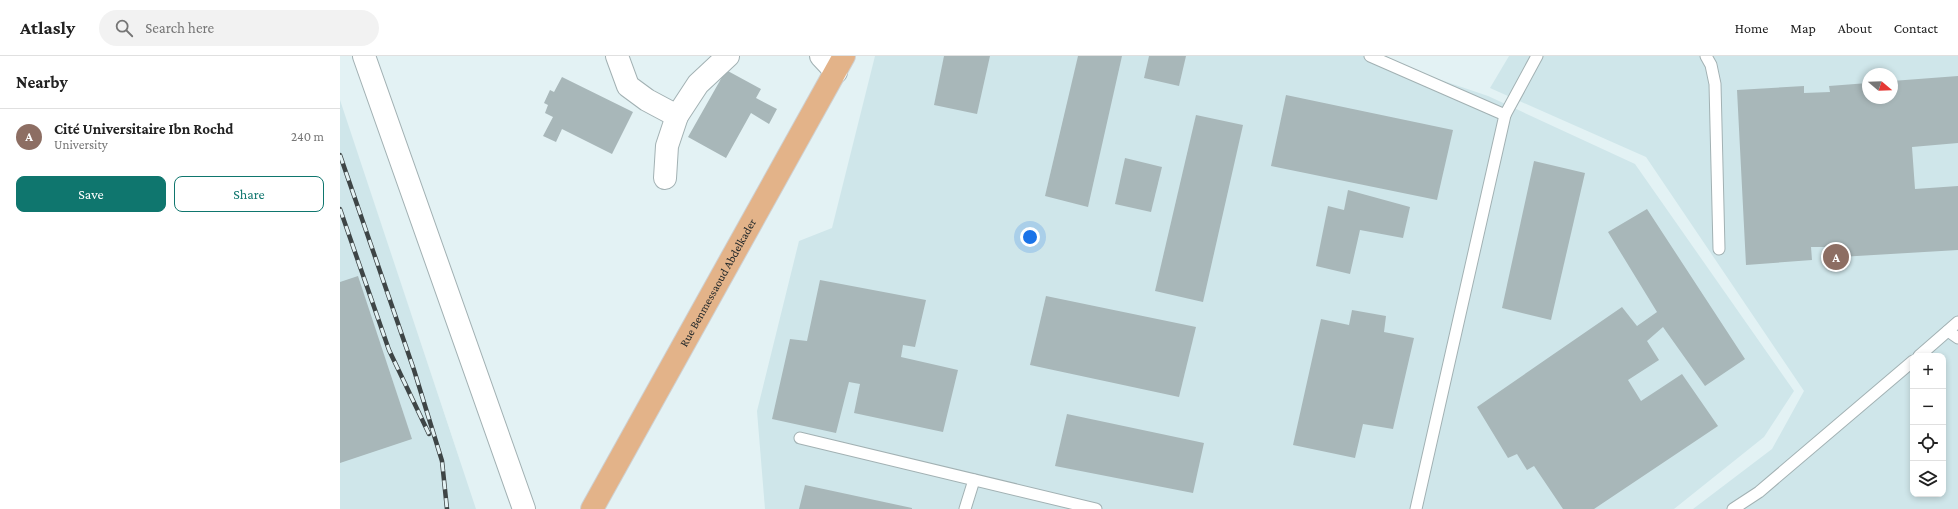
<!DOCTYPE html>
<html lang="en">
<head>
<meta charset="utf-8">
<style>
	body { margin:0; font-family:"Crimson Pro",serif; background:#f2f2f2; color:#222 }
	.controls { position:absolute; right:12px; bottom:12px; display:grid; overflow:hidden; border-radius:8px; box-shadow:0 2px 6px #0003 }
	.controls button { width:36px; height:36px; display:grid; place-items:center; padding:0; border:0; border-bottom:1px solid #e0e0e0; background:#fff; color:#222; font:20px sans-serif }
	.compass { position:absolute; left:1522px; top:12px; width:36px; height:36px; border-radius:50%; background:#fff; box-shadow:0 2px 6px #0003; rotate:109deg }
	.you { position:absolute; left:690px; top:181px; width:14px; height:14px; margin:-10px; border:3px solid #fff; border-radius:50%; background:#1a73e8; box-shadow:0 0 0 6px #1a73e833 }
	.badge { display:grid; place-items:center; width:26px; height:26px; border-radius:50%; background:#0f766e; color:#fff; font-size:13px; font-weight:700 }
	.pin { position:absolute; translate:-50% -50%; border:2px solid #fff; box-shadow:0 1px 4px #0006 }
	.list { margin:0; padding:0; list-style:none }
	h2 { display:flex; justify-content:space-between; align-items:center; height:52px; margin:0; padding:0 16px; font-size:17px }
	h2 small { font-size:13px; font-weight:400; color:#767676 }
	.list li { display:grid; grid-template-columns:26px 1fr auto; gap:12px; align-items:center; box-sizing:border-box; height:56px; padding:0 16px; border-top:1px solid #e0e0e0 }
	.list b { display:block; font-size:15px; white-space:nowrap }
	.list p { margin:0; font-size:13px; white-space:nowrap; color:#767676 }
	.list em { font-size:13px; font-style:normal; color:#767676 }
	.actions { display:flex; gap:8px; padding:12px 16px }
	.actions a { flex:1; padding:9px 0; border:1px solid #0f766e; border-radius:8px; text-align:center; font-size:14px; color:#0f766e }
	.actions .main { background:#0f766e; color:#fff }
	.icon { flex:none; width:22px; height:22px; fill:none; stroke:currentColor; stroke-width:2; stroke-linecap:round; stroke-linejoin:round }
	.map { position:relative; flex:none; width:1618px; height:453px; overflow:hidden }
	header { display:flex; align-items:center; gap:24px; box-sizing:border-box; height:56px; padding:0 20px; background:#fff; border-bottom:1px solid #e0e0e0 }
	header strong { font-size:19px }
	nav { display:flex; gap:22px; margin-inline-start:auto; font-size:14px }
	.search { width:280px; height:36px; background:#f2f2f2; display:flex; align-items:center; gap:10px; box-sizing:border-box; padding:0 14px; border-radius:22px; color:#767676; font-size:15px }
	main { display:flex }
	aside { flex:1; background:#fff }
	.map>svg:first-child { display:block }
	.built { fill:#cfe6ea; fill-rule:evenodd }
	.building { fill:#a8b7b9 }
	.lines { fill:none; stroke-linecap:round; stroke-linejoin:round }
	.service-casing { stroke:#a2b1b3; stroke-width:13 }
	.minor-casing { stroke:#a2b1b3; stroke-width:24 }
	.tertiary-casing { stroke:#a2b1b3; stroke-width:24 }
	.primary-casing { stroke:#cfd0d0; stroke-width:24 }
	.service { stroke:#fff; stroke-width:11 }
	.minor { stroke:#fff; stroke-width:22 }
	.tertiary { stroke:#fff; stroke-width:22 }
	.primary { stroke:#e3b389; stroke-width:22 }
	.rail-casing { stroke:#3e4546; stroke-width:4.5 }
	.rail { stroke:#e3f2f4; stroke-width:3; stroke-dasharray:9; stroke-linecap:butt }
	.labels { text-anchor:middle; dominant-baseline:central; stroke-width:3.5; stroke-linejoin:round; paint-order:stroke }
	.street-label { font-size:12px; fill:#252a2b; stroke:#e3f2f4 }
</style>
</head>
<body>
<header>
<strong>Atlasly</strong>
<div class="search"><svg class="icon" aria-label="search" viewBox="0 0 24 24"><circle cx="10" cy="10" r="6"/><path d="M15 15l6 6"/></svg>Search here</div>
<nav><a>Home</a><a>Map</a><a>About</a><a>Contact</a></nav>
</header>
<main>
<aside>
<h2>Nearby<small></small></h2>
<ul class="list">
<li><span class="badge" style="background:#8d6e63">A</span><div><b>Cité Universitaire Ibn Rochd</b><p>University</p></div><em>240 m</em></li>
</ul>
<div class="actions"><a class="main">Save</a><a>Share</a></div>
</aside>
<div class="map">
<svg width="1618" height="453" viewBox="0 0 1618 453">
	<rect width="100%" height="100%" fill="#e3f2f4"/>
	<g class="built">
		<path d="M 535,0 L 1030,0 L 1148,40 L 1295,108 L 1454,335 L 1424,381 L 1334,453 L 425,453 L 417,355 L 459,185 L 492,172 Z"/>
		<path d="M 1169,0 L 1618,0 L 1618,453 L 1353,453 L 1432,393 L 1464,335 L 1306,101 L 1150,32 ZM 1528,18 L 1552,18 L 1552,42 L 1528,42 ZM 1573,300 L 1603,300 L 1603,438 L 1573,438 Z"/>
		<path d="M 0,44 L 136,453 L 0,453 Z"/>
	</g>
	<g class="building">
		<path d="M 604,0 L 650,0 L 637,58 L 594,49 Z"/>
		<path d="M 738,0 L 782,0 L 748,151 L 705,140 Z"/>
		<path d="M 809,0 L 846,0 L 839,30 L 804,22 Z"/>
		<path d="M 386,14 L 421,33 L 416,42 L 437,53 L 429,68 L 411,57 L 386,102 L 348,81 Z"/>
		<path d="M 1618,20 L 1618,87 L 1572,91 L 1575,133 L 1618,130 L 1618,194 L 1500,201 L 1498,191 L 1471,191 L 1472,204 L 1406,209 L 1397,34 L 1464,30 L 1464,37 L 1490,36 L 1489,30 L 1528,27 L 1528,42 L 1552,42 L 1552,25 Z"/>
		<path d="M 222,21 L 293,56 L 272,98 L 222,73 L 216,86 L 203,80 L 213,61 L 205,57 L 208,49 L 204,47 L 210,34 L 214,36 Z"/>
		<path d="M 946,39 L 1113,74 L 1097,144 L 931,110 Z"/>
		<path d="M 856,59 L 903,69 L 863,246 L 815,235 Z"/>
		<path d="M 785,102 L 822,111 L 811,156 L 775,148 Z"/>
		<path d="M 1194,105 L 1245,117 L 1211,264 L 1162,252 Z"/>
		<path d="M 1008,134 L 1070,151 L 1063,182 L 1020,174 L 1010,218 L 976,210 L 988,150 L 1004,154 Z"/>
		<path d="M 1307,153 L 1405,303 L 1365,330 L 1323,271 L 1307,285 L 1319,304 L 1288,324 L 1301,345 L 1342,318 L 1378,370 L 1254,453 L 1223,453 L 1194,410 L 1187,414 L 1177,398 L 1168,402 L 1137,351 L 1282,251 L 1297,270 L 1317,256 L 1268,176 Z"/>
		<path d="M 18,220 L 72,383 L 0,407 L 0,226 Z"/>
		<path d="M 480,224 L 586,244 L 575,291 L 563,289 L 561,301 L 618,314 L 603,376 L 514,357 L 520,328 L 509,326 L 496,377 L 432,363 L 450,283 L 467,285 Z"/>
		<path d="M 706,240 L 856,271 L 839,341 L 690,309 Z"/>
		<path d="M 1012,254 L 1046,260 L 1044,276 L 1074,282 L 1053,373 L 1023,368 L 1015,402 L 953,389 L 981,263 L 1009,269 Z"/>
		<path d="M 727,358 L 864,387 L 853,437 L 715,410 Z"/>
		<path d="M 465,429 L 572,452 L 572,453 L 459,453 Z"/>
	</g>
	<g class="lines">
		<g class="service-casing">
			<g id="service">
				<path d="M 1030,0 L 1165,59 L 1197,0"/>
				<path d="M 1366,0 L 1371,9 L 1375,28 L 1379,193"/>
				<path d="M 1608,275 L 1618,282"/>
				<path d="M 1579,300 L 1618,266"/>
				<path d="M 460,382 L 756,453"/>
				<path d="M 625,453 L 634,424"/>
				<path d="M 1076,453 L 1165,59"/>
				<path d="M 1393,453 L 1419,436 L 1573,305"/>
			</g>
		</g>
		<g class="minor-casing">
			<g id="minor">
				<path d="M 277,0 L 288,30 L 307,44 L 337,60"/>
				<path d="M 481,0 L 496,16"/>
				<path d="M 325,122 L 327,90 L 337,60 L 358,28 L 388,0"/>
			</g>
		</g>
		<g class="tertiary-casing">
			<path id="tertiary" d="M 24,0 L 184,453"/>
		</g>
		<g class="primary-casing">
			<g id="primary">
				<path id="s1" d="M 252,453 L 504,0"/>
			</g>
		</g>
		<use href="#service" class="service"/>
		<use href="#minor" class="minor"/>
		<use href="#tertiary" class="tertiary"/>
		<use href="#primary" class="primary"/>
		<g class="rail-casing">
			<g id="rail">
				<path d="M 0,99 L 74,314 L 102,405 L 107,453"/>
				<path d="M 0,153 L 49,294 L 89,378"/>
			</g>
		</g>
		<use href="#rail" class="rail"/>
	</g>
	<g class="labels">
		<g class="street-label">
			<text stroke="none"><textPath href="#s1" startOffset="259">Rue Benmessaoud Abdelkader</textPath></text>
		</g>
	</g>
</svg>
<div class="controls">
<button>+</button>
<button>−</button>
<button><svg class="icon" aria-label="locate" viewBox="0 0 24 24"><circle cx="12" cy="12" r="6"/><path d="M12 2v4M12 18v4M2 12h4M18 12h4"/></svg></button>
<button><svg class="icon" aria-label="layers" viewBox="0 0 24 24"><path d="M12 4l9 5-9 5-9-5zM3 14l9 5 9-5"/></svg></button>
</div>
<svg class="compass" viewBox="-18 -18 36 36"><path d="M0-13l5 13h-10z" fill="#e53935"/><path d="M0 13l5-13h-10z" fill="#767676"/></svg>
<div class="you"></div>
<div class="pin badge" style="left:1496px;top:201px;background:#8d6e63">A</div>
</div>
</main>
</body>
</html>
